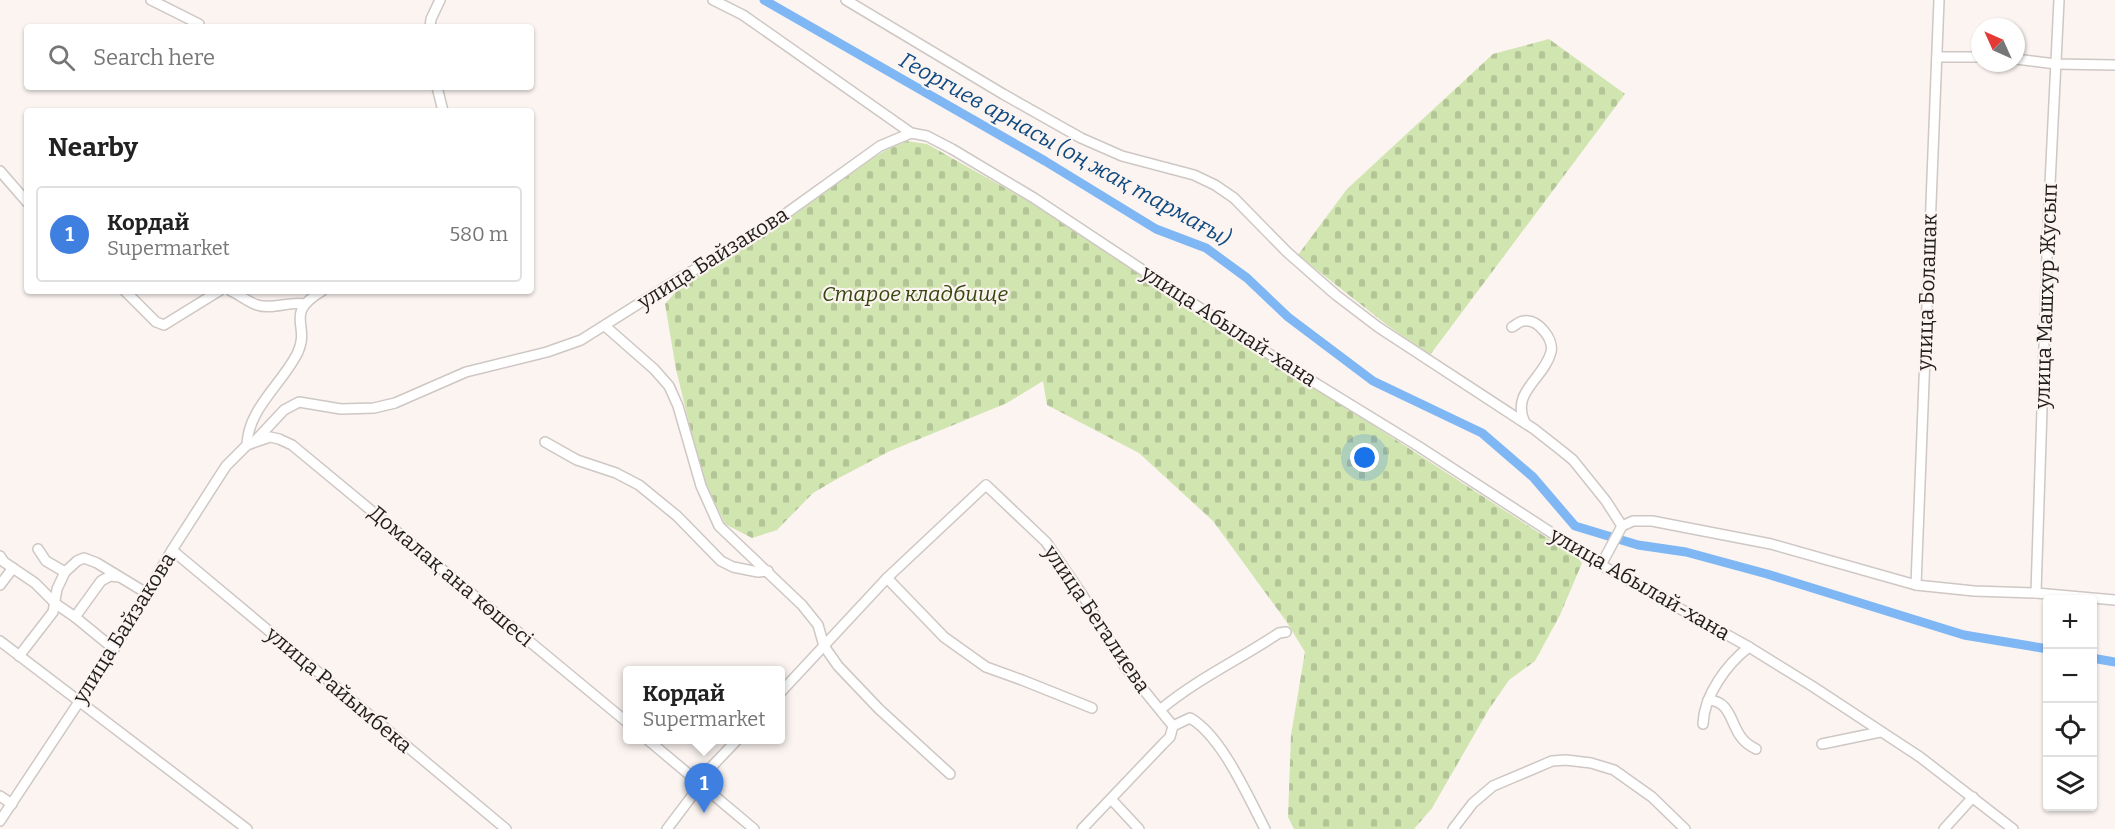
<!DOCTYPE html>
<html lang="en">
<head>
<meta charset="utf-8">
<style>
	body { margin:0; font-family:Bitter,serif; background:#f2f2f2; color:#222 }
	.controls { position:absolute; right:18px; bottom:18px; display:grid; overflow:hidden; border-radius:6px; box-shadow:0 2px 4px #0004 }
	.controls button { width:54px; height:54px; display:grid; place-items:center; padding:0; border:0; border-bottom:2px solid #e0e0e0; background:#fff; color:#222; font:30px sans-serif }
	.compass { position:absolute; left:1971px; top:18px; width:54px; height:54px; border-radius:50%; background:#fff; box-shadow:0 2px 4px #0004; rotate:315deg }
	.you { position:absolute; left:1365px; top:458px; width:21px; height:21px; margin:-15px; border:4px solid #fff; border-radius:50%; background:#1a73e8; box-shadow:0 0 0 9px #1a73e833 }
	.badge { display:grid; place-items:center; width:39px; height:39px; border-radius:50%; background:#ca3952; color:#fff; font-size:20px; font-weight:700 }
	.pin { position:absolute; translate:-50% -50px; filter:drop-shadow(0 2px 3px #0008) }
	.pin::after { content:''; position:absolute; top:32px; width:21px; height:18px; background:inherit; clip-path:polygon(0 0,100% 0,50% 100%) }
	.popup { position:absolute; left:623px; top:666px; width:162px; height:78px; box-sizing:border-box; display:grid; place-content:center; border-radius:6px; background:#fff; filter:drop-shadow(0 2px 4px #0005); font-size:20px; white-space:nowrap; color:#767676 }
	.popup b { font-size:22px; color:#222 }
	.popup::after { content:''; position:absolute; left:50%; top:100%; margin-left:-12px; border:12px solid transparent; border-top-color:#fff }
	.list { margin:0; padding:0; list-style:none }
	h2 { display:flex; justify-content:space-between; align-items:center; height:78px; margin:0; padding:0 24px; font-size:26px }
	h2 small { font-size:20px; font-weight:400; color:#767676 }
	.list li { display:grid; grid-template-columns:39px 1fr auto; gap:18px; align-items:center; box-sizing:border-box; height:96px; margin:0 12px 12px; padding:0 12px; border:2px solid #e0e0e0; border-radius:6px }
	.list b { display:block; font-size:22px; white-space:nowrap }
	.list p { margin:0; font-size:20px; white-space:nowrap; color:#767676 }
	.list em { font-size:20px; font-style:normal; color:#767676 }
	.icon { flex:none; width:33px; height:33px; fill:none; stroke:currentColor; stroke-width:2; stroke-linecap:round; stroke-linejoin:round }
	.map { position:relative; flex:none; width:2115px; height:829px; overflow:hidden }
	.search { position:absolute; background:#fff; box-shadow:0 2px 4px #0004; left:24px; top:24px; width:510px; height:66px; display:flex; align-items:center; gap:15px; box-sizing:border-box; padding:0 21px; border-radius:6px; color:#767676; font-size:22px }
	.panel { position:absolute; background:#fff; box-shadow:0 2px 4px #0004; left:24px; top:108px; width:510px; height:186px; border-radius:6px }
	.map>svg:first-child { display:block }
	.cemetery { fill:url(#cemetery-stones) }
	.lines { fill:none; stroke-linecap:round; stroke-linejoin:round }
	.canal { stroke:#7fb6f4; stroke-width:9 }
	.street-casing { stroke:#cec7c4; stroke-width:12 }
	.street { stroke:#fff; stroke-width:9 }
	.labels { text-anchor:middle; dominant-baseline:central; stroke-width:4.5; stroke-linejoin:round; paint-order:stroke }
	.street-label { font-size:21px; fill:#201e1d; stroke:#fbf4f1 }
	.park-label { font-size:21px; font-style:italic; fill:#36460e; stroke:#fbf4f1 }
	.water-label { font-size:22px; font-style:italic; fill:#0f4980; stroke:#fbf4f1 }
</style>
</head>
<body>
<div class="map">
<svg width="2115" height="829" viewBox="0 0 2115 829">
	<defs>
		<pattern id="cemetery-stones" width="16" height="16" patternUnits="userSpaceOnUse" patternTransform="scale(1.5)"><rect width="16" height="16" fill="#d1e5b0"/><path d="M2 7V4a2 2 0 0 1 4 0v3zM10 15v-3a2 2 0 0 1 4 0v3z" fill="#b3c497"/></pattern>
	</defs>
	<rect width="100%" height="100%" fill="#fbf4f1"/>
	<g class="cemetery">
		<path d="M 1549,39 L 1625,94 L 1430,355 L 1387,325 L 1298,255 L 1347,189 L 1493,54 Z"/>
		<path d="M 907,141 L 927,144 L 1044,210 L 1146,278 L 1578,558 L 1582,563 L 1560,615 L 1535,661 L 1509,680 L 1489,709 L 1432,808 L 1414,829 L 1294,829 L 1288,817 L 1291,735 L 1305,652 L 1286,621 L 1213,521 L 1139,453 L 1047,405 L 1043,381 L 1007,403 L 890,451 L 837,479 L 813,493 L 777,530 L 752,538 L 725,524 L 701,473 L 676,369 L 665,304 L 686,280 L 711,268 L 753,243 L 854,170 L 886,150 Z"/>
	</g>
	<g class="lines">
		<g class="canal">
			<path d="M 764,0 L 1045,161 L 1156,229 L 1206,248 L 1247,278 L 1288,317 L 1373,381 L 1482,433 L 1533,477 L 1575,526 L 1638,545 L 1686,552 L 1767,574 L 1964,635 L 2048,649"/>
			<path d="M 2092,658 L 2115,662"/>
		</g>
		<g class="street-casing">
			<g id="street">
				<path d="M 151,0 L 199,24"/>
				<path d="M 713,0 L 743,15 L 911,133 L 927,136 L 952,149 L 1034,198 L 1286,365 L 1418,446 L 1601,565 L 1749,647 L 1812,686 L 1920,757 L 2013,829"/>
				<path d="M 846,0 L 1003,94 L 1081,138 L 1122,156 L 1194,175 L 1215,185 L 1234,198 L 1287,252 L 1336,295 L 1378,327 L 1534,429 L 1562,451 L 1573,460 L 1606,501 L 1622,526"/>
				<path d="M 430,27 L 431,19 L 440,0"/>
				<path d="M 1937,57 L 1980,57"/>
				<path d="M 2016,59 L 2056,64 L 2115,65"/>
				<path d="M 437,87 L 443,111"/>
				<path d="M 0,171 L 27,202"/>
				<path d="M 125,291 L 156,322 L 164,325 L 219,291"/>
				<path d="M 231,291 C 240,295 248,302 257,305 C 272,310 289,301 305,304"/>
				<path d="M 605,326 L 654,369 L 669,386 L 678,406 L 701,486 L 719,526 L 802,605 L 818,625 L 824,646 L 838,666 L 879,709 L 950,774"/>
				<path d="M 1512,327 C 1516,325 1519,321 1524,321 C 1538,319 1554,339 1551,352 C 1544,379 1510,392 1525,423"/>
				<path d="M 255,441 L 284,410 L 299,402 L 341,409 L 374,408 L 395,403 L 466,372 L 547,352 L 581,340 L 678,279 L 756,235 L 880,146 L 911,133"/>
				<path d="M 545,442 L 577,460 L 616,473 L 639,485 L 677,516 L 721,561 L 733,567 L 758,572 L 768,571"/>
				<path d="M 247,445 C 248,409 281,385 297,354 C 312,324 282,315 322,291"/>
				<path d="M 38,549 L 46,561 L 65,572"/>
				<path d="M 172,550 L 506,829"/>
				<path d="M 0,556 L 4,562 L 35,583 L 56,604 L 75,617 L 114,649"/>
				<path d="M 1601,565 L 1622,526 L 1633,521 L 1652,521 L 1771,544 L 1916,585 L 1974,591 L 2036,593 L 2115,600"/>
				<path d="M 887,578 L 944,637 L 986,667 L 1022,680 L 1092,708"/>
				<path d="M 0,585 L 13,568"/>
				<path d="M 1916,585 L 1939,0"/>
				<path d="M 2036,593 L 2048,225 L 2059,0"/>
				<path d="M 75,617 L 101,581 L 110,576 L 119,577"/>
				<path d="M 0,641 L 247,829"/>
				<path d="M 19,656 L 53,612 L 57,589 L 65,572 L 77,561 L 84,558 L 97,563 L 148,594"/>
				<path d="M 780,693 L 887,578 L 986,485 L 1046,542 L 1085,599 L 1125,667 L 1173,726 L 1170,737 L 1162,745 L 1082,829"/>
				<path d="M 1708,700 C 1731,701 1730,723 1741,737 C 1745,743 1750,746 1756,749"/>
				<path d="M 1161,709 C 1197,679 1240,659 1279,633 L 1286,632"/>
				<path d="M 1703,724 C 1704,695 1727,664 1749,647"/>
				<path d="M 1173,726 L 1190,718 C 1222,736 1248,797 1265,829"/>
				<path d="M 648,740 L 754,829"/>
				<path d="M 1822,744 L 1880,732"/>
				<path d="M 698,781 L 737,740"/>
				<path d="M 0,796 L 12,804"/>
				<path d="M 1111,799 L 1139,829"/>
				<path d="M 0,821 L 114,649 L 172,550 L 226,466 L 247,445 L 261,440 L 270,437 L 279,439 L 292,445 L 628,723"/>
				<path d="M 667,829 L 701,784"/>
				<path d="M 1453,829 L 1473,803 L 1493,786 L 1552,761 L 1566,760 L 1591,763 L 1614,770 L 1652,797 L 1685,829"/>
				<path d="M 1944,829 L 1973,797"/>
			</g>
		</g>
		<use href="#street" class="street"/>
	</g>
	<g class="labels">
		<g class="street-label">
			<text transform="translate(713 258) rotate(-32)">улица Байзакова</text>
			<text transform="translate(1927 292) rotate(-88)">улица Болашак</text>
			<text transform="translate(2046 296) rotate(-88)">улица Машхур Жусып</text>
			<text transform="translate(1229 326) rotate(33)">улица Абылай-хана</text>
			<text transform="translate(451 576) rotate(40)">Домалақ ана көшесі</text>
			<text transform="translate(1640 584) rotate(30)">улица Абылай-хана</text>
			<text transform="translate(1097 619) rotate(56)">улица Бегалиева</text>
			<text transform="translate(124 628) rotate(-58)">улица Байзакова</text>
			<text transform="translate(339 690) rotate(40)">улица Райымбека</text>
		</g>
		<g class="park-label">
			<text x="915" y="294">Старое кладбище</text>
		</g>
		<g class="water-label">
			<text transform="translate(1065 149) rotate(29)">Георгиев арнасы (оң жақ тармағы)</text>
		</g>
	</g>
</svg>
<div class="controls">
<button>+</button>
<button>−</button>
<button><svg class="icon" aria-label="locate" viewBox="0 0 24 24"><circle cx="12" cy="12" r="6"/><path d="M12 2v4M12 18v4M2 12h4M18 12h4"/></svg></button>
<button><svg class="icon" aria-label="layers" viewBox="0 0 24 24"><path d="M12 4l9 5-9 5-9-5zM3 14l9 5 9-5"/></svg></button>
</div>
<svg class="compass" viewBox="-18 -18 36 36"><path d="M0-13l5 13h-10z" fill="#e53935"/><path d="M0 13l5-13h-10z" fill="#767676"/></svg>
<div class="you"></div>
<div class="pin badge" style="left:704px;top:813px;background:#3f7fe0">1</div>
<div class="popup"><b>Кордай</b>Supermarket</div>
<div class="search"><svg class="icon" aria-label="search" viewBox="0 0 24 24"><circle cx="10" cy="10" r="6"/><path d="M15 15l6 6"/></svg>Search here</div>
<section class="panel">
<h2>Nearby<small></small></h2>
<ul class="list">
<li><span class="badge" style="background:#3f7fe0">1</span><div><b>Кордай</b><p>Supermarket</p></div><em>580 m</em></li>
</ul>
</section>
</div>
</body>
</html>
